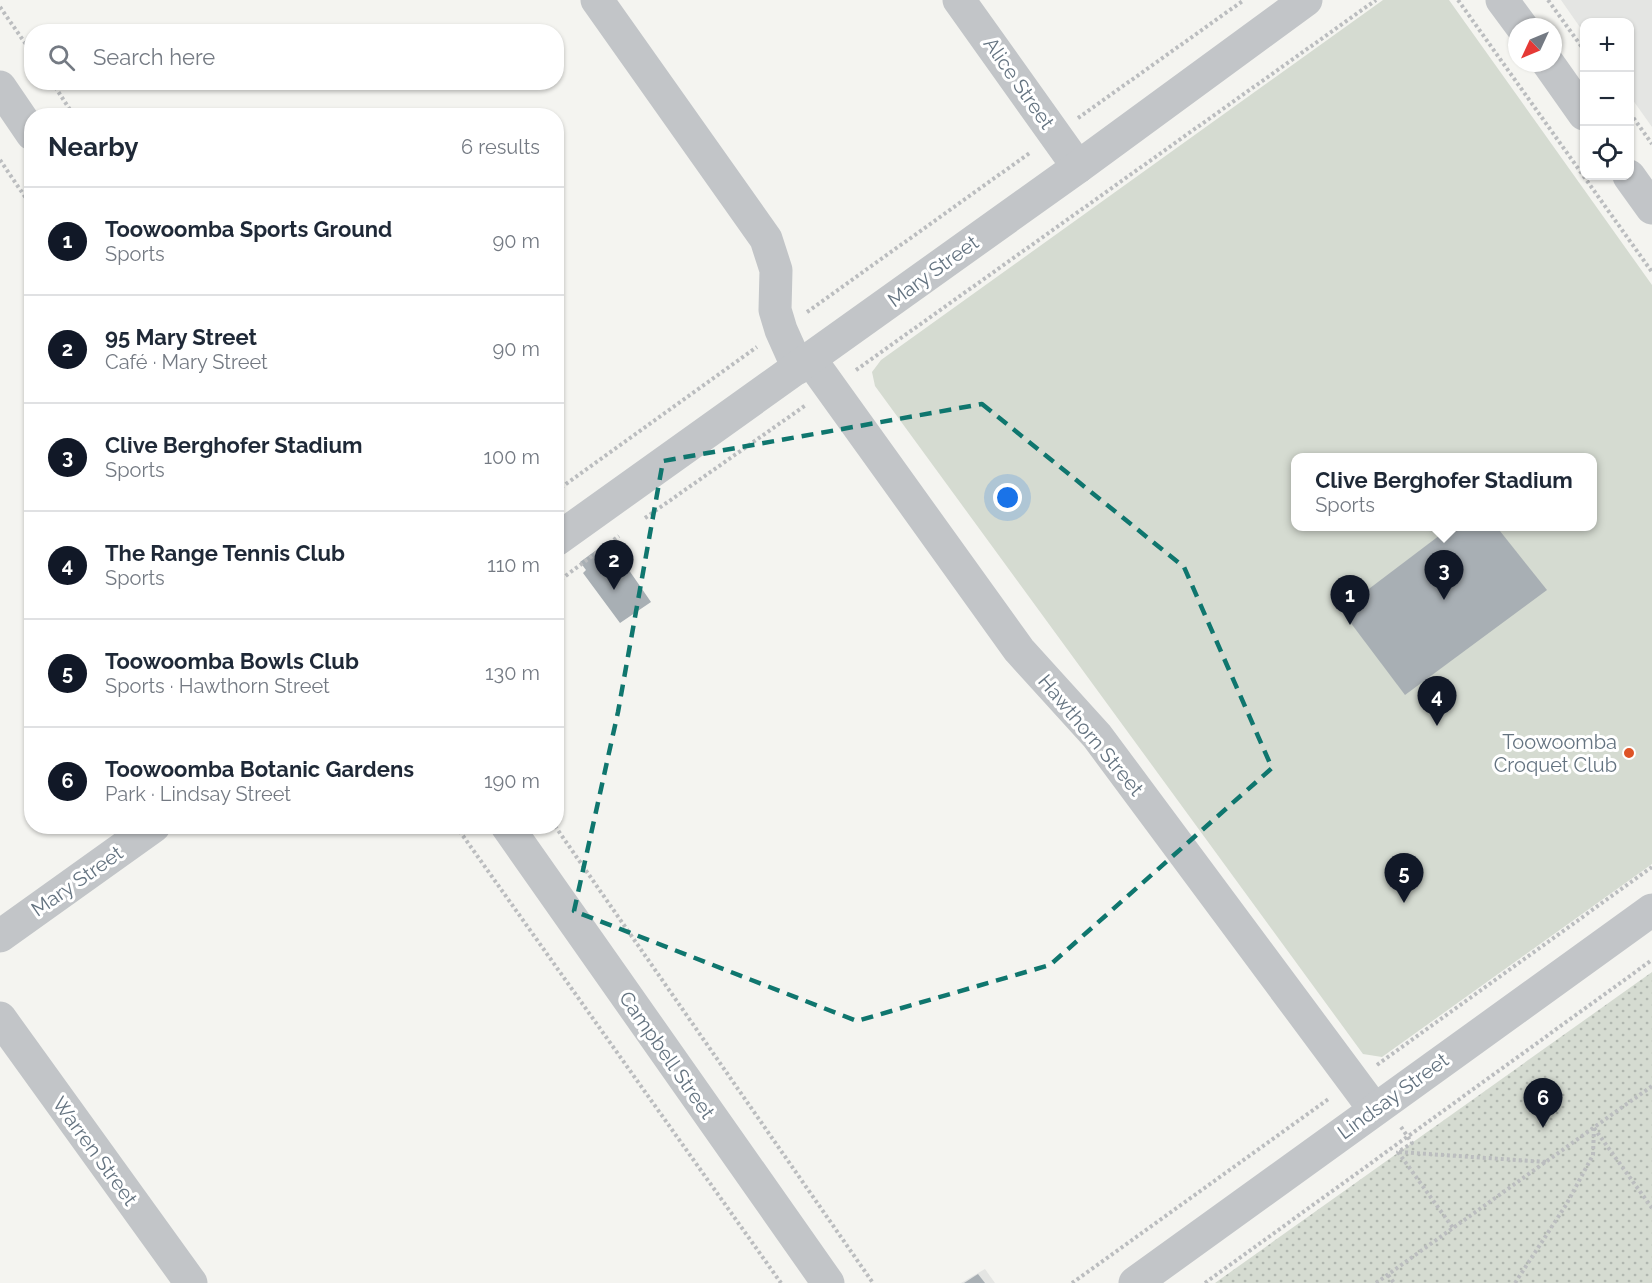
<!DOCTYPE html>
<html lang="en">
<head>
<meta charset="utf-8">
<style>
	body { margin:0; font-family:Raleway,sans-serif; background:#f2f2f3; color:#1f2937 }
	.controls { position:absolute; right:18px; top:18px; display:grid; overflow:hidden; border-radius:12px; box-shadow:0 2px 4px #0004 }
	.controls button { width:54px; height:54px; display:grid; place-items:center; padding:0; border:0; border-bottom:2px solid #e0e1e3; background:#fff; color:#1f2937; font:30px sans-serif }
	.compass { position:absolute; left:1508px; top:18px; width:54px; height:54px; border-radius:50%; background:#fff; box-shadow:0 2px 4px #0004; rotate:226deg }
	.you { position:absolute; left:1008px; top:498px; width:21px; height:21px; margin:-15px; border:4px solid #fff; border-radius:50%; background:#1a73e8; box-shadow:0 0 0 9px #1a73e833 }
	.badge { display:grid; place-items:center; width:39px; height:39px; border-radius:50%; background:#111827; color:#fff; font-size:20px; font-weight:700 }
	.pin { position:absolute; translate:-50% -50px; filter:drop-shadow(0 2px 3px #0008) }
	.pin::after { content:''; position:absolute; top:32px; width:21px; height:18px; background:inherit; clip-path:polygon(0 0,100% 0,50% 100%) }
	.popup { position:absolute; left:1291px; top:453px; width:306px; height:78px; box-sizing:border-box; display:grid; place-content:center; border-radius:12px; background:#fff; filter:drop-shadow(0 2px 4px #0005); font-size:20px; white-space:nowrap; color:#747a83 }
	.popup b { font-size:22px; color:#1f2937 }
	.popup::after { content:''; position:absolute; left:50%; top:100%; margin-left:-12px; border:12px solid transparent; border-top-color:#fff }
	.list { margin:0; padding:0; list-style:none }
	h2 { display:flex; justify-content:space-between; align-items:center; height:78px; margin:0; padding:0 24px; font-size:26px }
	h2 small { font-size:20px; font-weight:400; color:#747a83 }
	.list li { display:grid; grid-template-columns:39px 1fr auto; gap:18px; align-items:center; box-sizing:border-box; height:108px; padding:0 24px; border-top:2px solid #e0e1e3 }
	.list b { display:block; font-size:22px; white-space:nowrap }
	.list p { margin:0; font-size:20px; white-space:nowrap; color:#747a83 }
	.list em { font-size:20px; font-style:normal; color:#747a83 }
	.icon { flex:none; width:33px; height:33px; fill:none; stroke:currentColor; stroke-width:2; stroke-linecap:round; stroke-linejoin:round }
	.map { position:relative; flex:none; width:1652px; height:1283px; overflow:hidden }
	.search { position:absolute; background:#fff; box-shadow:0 2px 4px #0004; left:24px; top:24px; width:540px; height:66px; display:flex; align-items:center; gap:15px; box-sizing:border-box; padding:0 21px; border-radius:24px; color:#747a83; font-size:22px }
	.panel { position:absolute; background:#fff; box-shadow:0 2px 4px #0004; left:24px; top:108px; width:540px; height:726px; border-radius:24px }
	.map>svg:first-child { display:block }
	.built { fill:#e4e5e3 }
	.grass { fill:#d5dbd1; fill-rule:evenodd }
	.park { fill:url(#park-dots) }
	.building { fill:#a8afb4 }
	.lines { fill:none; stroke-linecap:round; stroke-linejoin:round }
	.path { stroke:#bbbdbf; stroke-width:4; stroke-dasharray:3 3; stroke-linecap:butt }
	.minor { stroke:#c2c5c8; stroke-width:33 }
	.tertiary { stroke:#c2c5c8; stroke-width:33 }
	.marked { fill:none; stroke:#0f766e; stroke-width:4.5; stroke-dasharray:12 8; stroke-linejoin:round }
	.poi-dot { fill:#de5326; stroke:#fff; stroke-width:2 }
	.labels { text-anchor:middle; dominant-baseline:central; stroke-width:6; stroke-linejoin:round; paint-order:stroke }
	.street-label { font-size:20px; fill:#647380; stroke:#fff }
	.poi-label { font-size:20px; fill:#647380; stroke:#fff; text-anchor:end }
</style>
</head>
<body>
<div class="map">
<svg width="1652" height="1283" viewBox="0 0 1652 1283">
	<defs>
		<pattern id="park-dots" width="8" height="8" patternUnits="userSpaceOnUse" patternTransform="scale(1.5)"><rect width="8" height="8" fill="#d5dbd1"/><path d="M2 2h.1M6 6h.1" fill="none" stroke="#b0b6af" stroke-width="1.8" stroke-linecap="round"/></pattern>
	</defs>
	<rect width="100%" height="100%" fill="#f4f4f0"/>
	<g class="built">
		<path d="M 1561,0 L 1652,0 L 1652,127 L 1630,96 L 1630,22 L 1584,22 L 1584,33 Z"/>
		<path d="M 985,1269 L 995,1283 L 961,1283 Z"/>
	</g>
	<path class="grass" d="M 1383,0 L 1449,0 L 1652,285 L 1652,864 L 1382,1057 L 1363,1054 L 875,386 L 872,372 L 881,360 ZM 1296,458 L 1592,458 L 1592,526 L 1296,526 Z"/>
	<path class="park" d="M 1652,972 L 1652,1283 L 1215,1283 Z"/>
	<g class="building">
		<path d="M 1452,526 L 1496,526 L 1547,590 L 1405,695 L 1341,610 Z"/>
		<path d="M 606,543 L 612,552 L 615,550 L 651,602 L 620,623 L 583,573 L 586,570 L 580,562 Z"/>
		<path d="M 978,1274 L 985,1283 L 964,1283 Z"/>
	</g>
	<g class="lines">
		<g class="path">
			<path d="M 1458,0 L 1652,272"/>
			<path d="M 1548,0 L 1584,50"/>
			<path d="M 0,7 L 32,53"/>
			<path d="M 52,82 L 74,116"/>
			<path d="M 1630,113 L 1652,144"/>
			<path d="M 1078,118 L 1244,0"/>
			<path d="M 0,160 L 32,207"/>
			<path d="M 807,312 L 1031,152"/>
			<path d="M 856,370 L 1376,0"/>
			<path d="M 556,491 L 757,347"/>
			<path d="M 645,518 L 806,405"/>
			<path d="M 556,583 L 619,536"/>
			<path d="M 456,826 L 781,1283"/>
			<path d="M 555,826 L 873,1283"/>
			<path d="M 1377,1065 L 1652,867"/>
			<path d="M 1401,1127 L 1412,1143 L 1398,1152 L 1453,1228"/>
			<path d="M 1594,1128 L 1652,1208"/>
			<path d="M 1399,1152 L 1546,1162"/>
			<path d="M 1388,1275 L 1394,1283"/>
			<path d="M 1072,1283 L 1330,1098"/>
			<path d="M 1205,1283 L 1652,960"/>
			<path d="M 1376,1283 L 1652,1086"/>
			<path d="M 1515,1283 L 1566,1205 L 1593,1155 L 1594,1128"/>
		</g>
		<g class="minor">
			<path d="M 597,0 L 766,239 L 776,270 L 775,310 L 781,330 L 798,368"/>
			<path d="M 959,0 L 1078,167"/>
			<path d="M 1502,0 L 1522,27"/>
			<path d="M 1548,63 L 1584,114"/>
			<path d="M 0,87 L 32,134"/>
			<path d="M 1629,176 L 1652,208"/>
			<path d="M 810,359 L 1019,650 L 1097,736 L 1374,1109"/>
			<path d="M 507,826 L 828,1283"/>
			<path d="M 0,1018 L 191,1283"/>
			<path d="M 1135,1283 L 1652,910"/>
		</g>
		<g class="tertiary">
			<path d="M 556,540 L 1078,167 L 1306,0"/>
			<path d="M 0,936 L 154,826"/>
		</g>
	</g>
	<path class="marked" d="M 982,404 L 1184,567 L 1272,768 L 1050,965 L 857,1021 L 574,911 L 618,712 L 663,461 Z"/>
	<circle class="poi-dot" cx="1629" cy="753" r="6"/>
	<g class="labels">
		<g class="street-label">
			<text transform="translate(1019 83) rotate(55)">Alice Street</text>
			<text transform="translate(933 271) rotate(-36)">Mary Street</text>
			<text transform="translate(1091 735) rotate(50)">Hawthorn Street</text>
			<text transform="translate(77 881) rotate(-35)">Mary Street</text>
			<text transform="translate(667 1055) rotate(55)">Campbell Street</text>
			<text transform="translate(1393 1096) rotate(-36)">Lindsay Street</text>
			<text transform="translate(95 1151) rotate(54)">Warren Street</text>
		</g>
		<g class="poi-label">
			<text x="1617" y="742">Toowoomba<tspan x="1617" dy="23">Croquet Club</tspan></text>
		</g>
	</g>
</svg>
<div class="controls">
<button>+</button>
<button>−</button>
<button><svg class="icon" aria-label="locate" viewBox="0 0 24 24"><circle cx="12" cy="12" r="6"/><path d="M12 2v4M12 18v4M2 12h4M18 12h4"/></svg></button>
</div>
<svg class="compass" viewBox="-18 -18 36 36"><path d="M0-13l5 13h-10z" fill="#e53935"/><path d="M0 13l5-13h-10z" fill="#747a83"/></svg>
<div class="you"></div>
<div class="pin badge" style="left:1350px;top:625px">1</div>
<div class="pin badge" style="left:614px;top:590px">2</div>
<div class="pin badge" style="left:1444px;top:600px">3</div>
<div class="popup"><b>Clive Berghofer Stadium</b>Sports</div>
<div class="pin badge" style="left:1437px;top:726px">4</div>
<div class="pin badge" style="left:1404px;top:903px">5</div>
<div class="pin badge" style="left:1543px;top:1128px">6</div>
<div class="search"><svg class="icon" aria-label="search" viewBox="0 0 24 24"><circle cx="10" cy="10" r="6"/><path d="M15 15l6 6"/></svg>Search here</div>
<section class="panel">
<h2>Nearby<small>6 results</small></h2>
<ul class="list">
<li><span class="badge">1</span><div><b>Toowoomba Sports Ground</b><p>Sports</p></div><em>90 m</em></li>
<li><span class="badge">2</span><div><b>95 Mary Street</b><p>Café · Mary Street</p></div><em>90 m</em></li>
<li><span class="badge">3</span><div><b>Clive Berghofer Stadium</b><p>Sports</p></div><em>100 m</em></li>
<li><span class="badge">4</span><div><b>The Range Tennis Club</b><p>Sports</p></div><em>110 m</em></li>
<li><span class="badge">5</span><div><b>Toowoomba Bowls Club</b><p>Sports · Hawthorn Street</p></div><em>130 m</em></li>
<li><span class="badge">6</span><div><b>Toowoomba Botanic Gardens</b><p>Park · Lindsay Street</p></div><em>190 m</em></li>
</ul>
</section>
</div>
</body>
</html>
